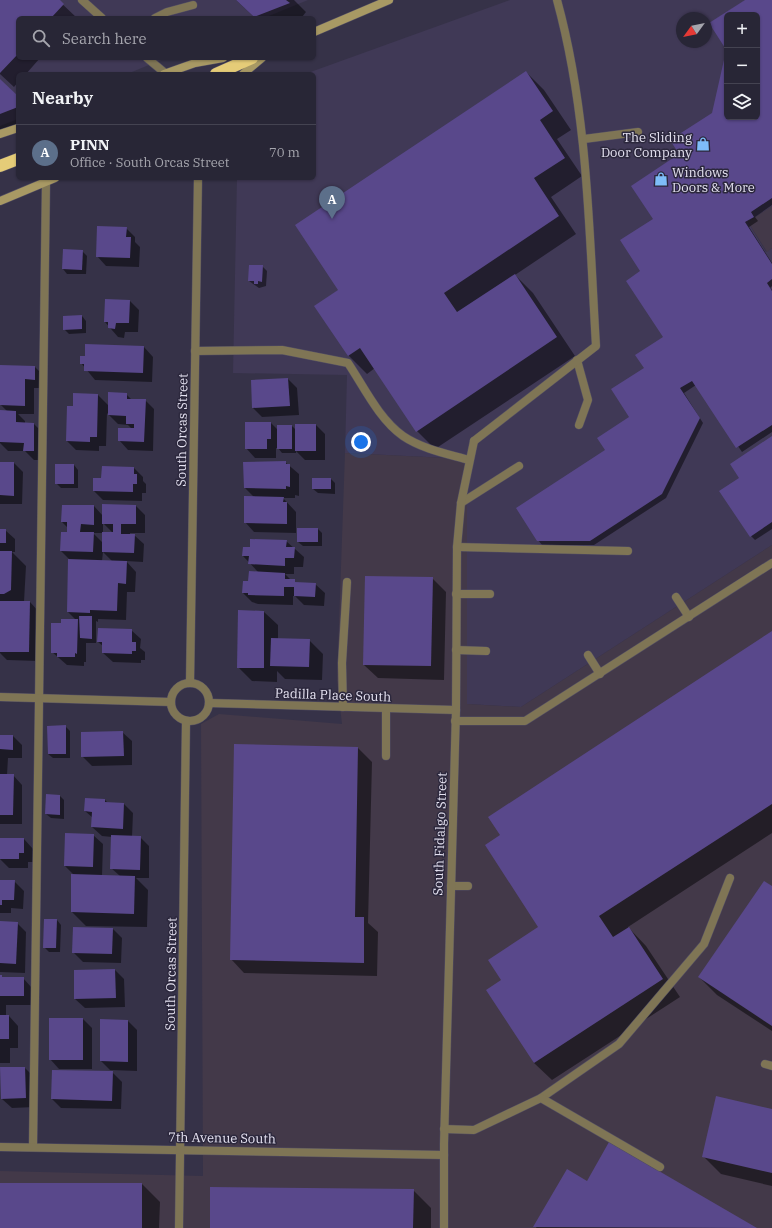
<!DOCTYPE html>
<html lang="en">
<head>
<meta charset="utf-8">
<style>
	body { margin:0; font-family:"IBM Plex Serif",serif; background:#343242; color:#f1f3f6 }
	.controls { position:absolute; right:12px; top:12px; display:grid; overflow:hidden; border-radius:6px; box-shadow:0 1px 3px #0004 }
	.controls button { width:36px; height:36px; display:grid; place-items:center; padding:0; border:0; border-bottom:1px solid #444351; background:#282636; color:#f1f3f6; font:20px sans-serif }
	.compass { position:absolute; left:676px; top:12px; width:36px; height:36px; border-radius:50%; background:#282636; box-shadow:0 1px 3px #0004; rotate:237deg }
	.you { position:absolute; left:361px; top:442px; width:14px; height:14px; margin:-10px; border:3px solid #fff; border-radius:50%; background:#1a73e8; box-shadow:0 0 0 6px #1a73e833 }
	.badge { display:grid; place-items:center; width:26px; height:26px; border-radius:50%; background:#1a73e8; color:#fff; font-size:13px; font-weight:700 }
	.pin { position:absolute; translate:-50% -33px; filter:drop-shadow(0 1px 2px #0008) }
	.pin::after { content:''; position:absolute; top:21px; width:14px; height:12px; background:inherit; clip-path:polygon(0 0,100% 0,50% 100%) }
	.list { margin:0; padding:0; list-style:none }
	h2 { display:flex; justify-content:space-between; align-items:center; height:52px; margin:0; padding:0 16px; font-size:17px }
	h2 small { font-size:13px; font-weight:400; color:#a5a5ad }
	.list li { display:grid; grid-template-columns:26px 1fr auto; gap:12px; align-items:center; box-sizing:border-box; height:56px; padding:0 16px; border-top:1px solid #444351 }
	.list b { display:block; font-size:15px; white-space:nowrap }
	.list p { margin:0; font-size:13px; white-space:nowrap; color:#a5a5ad }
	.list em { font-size:13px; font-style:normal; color:#a5a5ad }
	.icon { flex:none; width:22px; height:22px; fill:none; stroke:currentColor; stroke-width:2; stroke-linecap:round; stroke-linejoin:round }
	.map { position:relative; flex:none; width:772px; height:1228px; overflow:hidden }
	.search { position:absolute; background:#282636; box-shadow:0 1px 3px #0004; left:16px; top:16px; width:300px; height:44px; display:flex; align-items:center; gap:10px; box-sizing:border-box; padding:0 14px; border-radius:6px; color:#a5a5ad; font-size:15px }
	.panel { position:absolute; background:#282636; box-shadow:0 1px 3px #0004; left:16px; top:72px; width:300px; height:108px; border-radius:6px }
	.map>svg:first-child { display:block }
	.built { fill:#403956; fill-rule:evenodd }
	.industrial { fill:#433949 }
	.shadow { fill:#0007; fill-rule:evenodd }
	.building { fill:#59488b }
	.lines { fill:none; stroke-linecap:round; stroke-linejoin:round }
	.service-casing { stroke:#524e63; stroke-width:9 }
	.minor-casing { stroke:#524e63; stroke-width:9 }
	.secondary-casing { stroke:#524e63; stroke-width:9 }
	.motorway-casing { stroke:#524e63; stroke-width:13 }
	.service { stroke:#7f7555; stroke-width:8 }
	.minor { stroke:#7f7555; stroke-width:8 }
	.secondary { stroke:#a89964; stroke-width:8 }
	.motorway { stroke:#e5cc78; stroke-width:12 }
	.labels { text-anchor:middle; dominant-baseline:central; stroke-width:3; stroke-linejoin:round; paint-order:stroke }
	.poi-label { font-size:13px; fill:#e5e2f1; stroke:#2c283d; text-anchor:end }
	.street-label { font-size:13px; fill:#e5e2f1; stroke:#2c283d }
</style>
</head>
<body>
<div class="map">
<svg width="772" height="1228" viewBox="0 0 772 1228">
	<rect width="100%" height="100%" fill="#363248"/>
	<g class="built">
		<path d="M 0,0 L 308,0 L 264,18 L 18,18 L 18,58 L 166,58 L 127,74 L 18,74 L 18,119 L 0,126 Z"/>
		<path d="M 510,0 L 772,0 L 772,206 L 748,222 L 766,252 L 772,248 L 772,545 L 521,707 L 467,704 L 467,459 L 345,453 L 347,375 L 233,373 L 237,178 L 314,178 L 314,74 L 305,74 ZM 727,15 L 757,15 L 757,117 L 727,117 ZM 682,18 L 706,18 L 706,42 L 682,42 Z"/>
	</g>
	<g class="industrial">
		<path d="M 772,206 L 772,248 L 767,252 L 748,222 Z"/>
		<path d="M 345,453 L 467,459 L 467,704 L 521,707 L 772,545 L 772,1228 L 0,1228 L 0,1171 L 203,1176 L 201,724 L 219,714 L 342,724 L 337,681 Z"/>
	</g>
	<g class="shadow">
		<path d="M 0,0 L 58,0 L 77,18 L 18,18 L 18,58 L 40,58 L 26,74 L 18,74 L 18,82 L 14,87 L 0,74 Z"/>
		<path d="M 236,0 L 294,0 L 306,12 L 302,17 L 303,18 L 255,18 Z"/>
		<path d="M 746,0 L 772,0 L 772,205 L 755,217 L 758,221 L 749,227 L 772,263 L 772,286 L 770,288 L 772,290 L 772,432 L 742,452 L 696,385 L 684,393 L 703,423 L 666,498 L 594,545 L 542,545 L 538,540 L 631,417 L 645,368 L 664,337 L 642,271 L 654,219 L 681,155 L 713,114 L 727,53 L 727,117 L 757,117 L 757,15 L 727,15 L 727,49 L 710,23 Z"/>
		<path d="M 526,72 L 544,90 L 571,130 L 557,139 L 582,176 L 551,197 L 576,234 L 515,275 L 533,293 L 575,356 L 435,449 L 417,431 L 375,368 L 367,374 L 349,356 L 316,306 L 339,290 Z"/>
		<path d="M 0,80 L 18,97 L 18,132 L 0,138 Z"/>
		<path d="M 126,228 L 135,237 L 135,242 L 140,247 L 139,267 L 106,266 L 97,256 Z"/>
		<path d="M 64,250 L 82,251 L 87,256 L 86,274 L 67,274 L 63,269 Z"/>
		<path d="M 262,266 L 267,271 L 266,286 L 259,288 L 249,281 Z"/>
		<path d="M 130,301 L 139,310 L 138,332 L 125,332 L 124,338 L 118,337 L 105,322 Z"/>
		<path d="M 82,316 L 86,321 L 86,333 L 69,334 L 64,329 Z"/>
		<path d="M 86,345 L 144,347 L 153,357 L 152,382 L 95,380 L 81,363 L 86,357 Z"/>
		<path d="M 35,367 L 44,376 L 44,388 L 34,388 L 34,414 L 18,414 L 25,421 L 25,424 L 34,424 L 43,433 L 43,460 L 34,460 L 25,451 L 8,451 L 0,443 L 0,411 L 7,411 L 0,404 Z"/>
		<path d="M 288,379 L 297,388 L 299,415 L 262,417 L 253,408 Z"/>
		<path d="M 126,394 L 132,400 L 145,400 L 154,409 L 153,451 L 128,450 L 119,440 L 132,429 L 128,425 L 118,424 L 107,413 L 106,446 L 99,446 L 99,451 L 76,450 L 67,441 L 68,407 L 74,407 L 98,395 L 109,406 Z"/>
		<path d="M 271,423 L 278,430 L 292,426 L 296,430 L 316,425 L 325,434 L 325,460 L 305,460 L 296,451 L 296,453 L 282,453 L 278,448 L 276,448 L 276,458 L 255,458 L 246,448 Z"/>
		<path d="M 772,438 L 772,529 L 755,540 L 751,536 L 740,479 Z"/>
		<path d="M 285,462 L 299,474 L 299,496 L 295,495 L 295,498 L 283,498 L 296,512 L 296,533 L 254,532 L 245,522 L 254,497 L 245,488 Z"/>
		<path d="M 0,463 L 14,463 L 23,472 L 22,504 L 0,504 Z"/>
		<path d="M 74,465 L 78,470 L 78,488 L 61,488 L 56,483 Z"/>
		<path d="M 134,468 L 143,477 L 143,481 L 146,484 L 146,493 L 142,493 L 142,501 L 103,500 L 94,491 L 102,479 Z"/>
		<path d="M 331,479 L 335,483 L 335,494 L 318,493 L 313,489 Z"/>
		<path d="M 63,506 L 94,506 L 103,516 L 136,506 L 145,515 L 145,533 L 130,533 L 130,535 L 134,535 L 144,544 L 143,562 L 126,561 L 136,572 L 135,592 L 127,592 L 126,620 L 98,619 L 98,622 L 96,621 L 96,643 L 86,643 L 86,662 L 84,662 L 84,666 L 67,665 L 52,652 L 62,624 L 76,620 L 68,612 L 69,559 L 61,551 L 62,533 L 68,533 L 68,528 L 62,522 ZM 103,523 L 113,533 L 103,533 ZM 93,533 L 103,533 L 103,543 ZM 103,552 L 113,562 L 102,561 Z"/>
		<path d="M 318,529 L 322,533 L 322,546 L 303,546 L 298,542 Z"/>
		<path d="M 0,530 L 5,530 L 15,539 L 15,552 L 12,552 L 26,566 L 24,602 L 30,602 L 39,612 L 38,661 L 7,660 L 0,653 Z"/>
		<path d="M 286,541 L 304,557 L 303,567 L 294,567 L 294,574 L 285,574 L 291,580 L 297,583 L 315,584 L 325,593 L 324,606 L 304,605 L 295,596 L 293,596 L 293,605 L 258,604 L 252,602 L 243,593 L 249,582 L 258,572 L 243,556 L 251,548 Z"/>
		<path d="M 432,578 L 446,592 L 444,680 L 378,678 L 364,665 Z"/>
		<path d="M 239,611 L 264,612 L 278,625 L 278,639 L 309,640 L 323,654 L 322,680 L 285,679 L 277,671 L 277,682 L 252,681 L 238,667 Z"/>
		<path d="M 131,630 L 141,639 L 140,648 L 145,652 L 145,660 L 141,660 L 141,663 L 113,662 L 103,653 L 103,646 L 98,642 Z"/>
		<path d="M 772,633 L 772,833 L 628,927 L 646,946 L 680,997 L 552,1080 L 534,1063 L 503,980 L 540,928 Z"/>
		<path d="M 65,726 L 70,731 L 70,758 L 53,758 L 48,754 Z"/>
		<path d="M 122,732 L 132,741 L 132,765 L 92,766 L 82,756 Z"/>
		<path d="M 0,736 L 13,736 L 22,745 L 22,758 L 8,758 L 7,775 L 13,775 L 22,785 L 22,824 L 0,824 Z"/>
		<path d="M 235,745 L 358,748 L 372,762 L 368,923 L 378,932 L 377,976 L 244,973 L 231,959 Z"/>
		<path d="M 60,796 L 64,800 L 64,819 L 51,818 L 46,814 Z"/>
		<path d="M 105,800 L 108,803 L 124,804 L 133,813 L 132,837 L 140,837 L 149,846 L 149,878 L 136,878 L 148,890 L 147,927 L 86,926 L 72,912 L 72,875 L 74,875 L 65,866 L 93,835 L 103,844 L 102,876 L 120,876 L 111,868 L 112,837 L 102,836 L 92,827 L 93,818 L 85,811 Z"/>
		<path d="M 0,839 L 24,839 L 33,849 L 33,862 L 28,862 L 28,868 L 9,868 L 0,859 Z"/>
		<path d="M 0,881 L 14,881 L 24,891 L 23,909 L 11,908 L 11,913 L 0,913 Z"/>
		<path d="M 772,887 L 772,1031 L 717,995 L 699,977 Z"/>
		<path d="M 57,920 L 61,925 L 60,952 L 49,952 L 44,947 Z"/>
		<path d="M 0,922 L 17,923 L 26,932 L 25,973 L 0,972 Z"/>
		<path d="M 113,929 L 122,938 L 121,963 L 83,962 L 73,952 Z"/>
		<path d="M 115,970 L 124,979 L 125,1007 L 85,1008 L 75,999 Z"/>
		<path d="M 0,976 L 4,978 L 23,978 L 32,988 L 32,1005 L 6,1005 L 6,1016 L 9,1016 L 18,1026 L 18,1048 L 10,1048 L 10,1063 L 0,1063 Z"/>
		<path d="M 83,1019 L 92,1028 L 92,1069 L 59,1069 L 50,1059 Z"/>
		<path d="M 128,1021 L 137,1030 L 137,1071 L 110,1070 L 101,1061 Z"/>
		<path d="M 25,1068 L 34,1077 L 35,1107 L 12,1108 L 2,1099 Z"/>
		<path d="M 112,1072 L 122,1082 L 121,1109 L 61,1108 L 52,1099 Z"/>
		<path d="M 772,1110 L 772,1186 L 721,1174 L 703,1156 Z"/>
		<path d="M 610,1143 L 755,1228 L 536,1228 L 567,1171 L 587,1182 Z"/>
		<path d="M 0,1184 L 142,1184 L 160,1202 L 159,1228 L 0,1228 Z"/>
		<path d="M 413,1190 L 431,1208 L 431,1228 L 211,1228 Z"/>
	</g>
	<g class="building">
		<path d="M 0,0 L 60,0 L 64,4 L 51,18 L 18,18 L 18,54 L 0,73 Z"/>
		<path d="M 236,0 L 286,0 L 290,3 L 254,17 Z"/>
		<path d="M 745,0 L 772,0 L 772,198 L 751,212 L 754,217 L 745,222 L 772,264 L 772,279 L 767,283 L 772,291 L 772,425 L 736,448 L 692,381 L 680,388 L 700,418 L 662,494 L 590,541 L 537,541 L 516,508 L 605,450 L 597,438 L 629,417 L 611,389 L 644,368 L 635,355 L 663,337 L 626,281 L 640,271 L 620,240 L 653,219 L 631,186 L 679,154 L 670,140 L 712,113 L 726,51 L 727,117 L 757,117 L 757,15 L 727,15 L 727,51 L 709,23 Z"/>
		<path d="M 526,71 L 553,111 L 540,120 L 565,158 L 534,178 L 559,216 L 444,293 L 457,312 L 515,274 L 557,337 L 416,432 L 360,348 L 348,356 L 314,306 L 338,290 L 295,225 Z"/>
		<path d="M 0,79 L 18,96 L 18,107 L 0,114 Z"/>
		<path d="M 97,226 L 127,227 L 126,237 L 131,237 L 130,258 L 96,257 Z"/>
		<path d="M 63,249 L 83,250 L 82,270 L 62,269 Z"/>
		<path d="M 249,265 L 263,265 L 262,282 L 258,281 L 258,284 L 254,284 L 254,281 L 248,281 Z"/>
		<path d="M 105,299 L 130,300 L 129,323 L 116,323 L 115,329 L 108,328 L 108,322 L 104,322 Z"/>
		<path d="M 82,315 L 82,329 L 63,330 L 63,316 Z"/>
		<path d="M 85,344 L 144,346 L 143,373 L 84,371 L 84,364 L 80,364 L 80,356 L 85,356 Z"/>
		<path d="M 0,365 L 35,366 L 35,380 L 25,379 L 25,406 L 0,405 Z"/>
		<path d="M 288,378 L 290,406 L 252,408 L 251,380 Z"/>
		<path d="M 108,392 L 127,393 L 127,399 L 146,399 L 144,442 L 118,441 L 118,428 L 134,428 L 134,424 L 126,424 L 126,416 L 108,415 Z"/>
		<path d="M 73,393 L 98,394 L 97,437 L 90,437 L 90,442 L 66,441 L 67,406 L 73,406 Z"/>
		<path d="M 0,410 L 16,411 L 16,422 L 34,423 L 34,451 L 23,451 L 24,443 L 0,442 Z"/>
		<path d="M 245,422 L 271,422 L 271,439 L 267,439 L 267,449 L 245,449 Z"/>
		<rect x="295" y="424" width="21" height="27"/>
		<rect x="277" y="425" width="15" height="24"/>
		<path d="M 772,436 L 772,522 L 750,537 L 719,491 L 739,478 L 730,464 Z"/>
		<path d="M 286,461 L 286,464 L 290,464 L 290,487 L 286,486 L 286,489 L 244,488 L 243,462 Z"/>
		<path d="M 0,462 L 14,462 L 14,496 L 0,495 Z"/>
		<rect x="55" y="464" width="19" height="20"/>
		<path d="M 102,466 L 134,467 L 134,474 L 137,474 L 137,484 L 133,484 L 133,492 L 93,491 L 93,478 L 101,478 Z"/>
		<rect x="312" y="478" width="19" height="11"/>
		<path d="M 244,496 L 284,497 L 283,502 L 287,502 L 287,524 L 244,523 Z"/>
		<path d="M 102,504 L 136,505 L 136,524 L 121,524 L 121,534 L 135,534 L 134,553 L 102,552 L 102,532 L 113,532 L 113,524 L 102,524 Z"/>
		<path d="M 62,505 L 94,505 L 94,525 L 81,524 L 80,532 L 94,532 L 93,552 L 60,551 L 61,532 L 67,532 L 67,522 L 61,522 Z"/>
		<rect x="297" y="528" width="21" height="14"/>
		<rect x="0" y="529" width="6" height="14"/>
		<path d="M 250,539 L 287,540 L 286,547 L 295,547 L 294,558 L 285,558 L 285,566 L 248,564 L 249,556 L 242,556 L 243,547 L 250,547 Z"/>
		<path d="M 0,551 L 12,551 L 11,590 L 4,594 L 0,594 Z"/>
		<path d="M 68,559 L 127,561 L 126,584 L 118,583 L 117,611 L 90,610 L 90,613 L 67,612 Z"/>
		<path d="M 249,571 L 285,573 L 285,579 L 295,579 L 295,582 L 316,583 L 315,597 L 294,596 L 294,587 L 284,587 L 284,596 L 248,595 L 248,593 L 242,593 L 243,581 L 248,581 Z"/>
		<path d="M 365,576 L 433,577 L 431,666 L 363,665 Z"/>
		<path d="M 0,601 L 30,601 L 29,652 L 0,652 Z"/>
		<path d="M 238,610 L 264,611 L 264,668 L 237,668 Z"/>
		<path d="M 79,616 L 92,616 L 92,639 L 80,638 Z"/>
		<path d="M 61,619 L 78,619 L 77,654 L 75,653 L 75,657 L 57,657 L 57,653 L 51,653 L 51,623 L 61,623 Z"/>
		<path d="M 98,628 L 132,629 L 132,642 L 136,642 L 136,651 L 132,651 L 132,654 L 102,653 L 102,642 L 97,642 Z"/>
		<path d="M 772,631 L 772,804 L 599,916 L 613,937 L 629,927 L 663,979 L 534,1063 L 486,990 L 501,980 L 488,960 L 538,927 L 485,845 L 500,835 L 488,817 Z"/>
		<path d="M 271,638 L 310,639 L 309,667 L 270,666 Z"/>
		<path d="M 66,725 L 66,754 L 48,754 L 47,726 Z"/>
		<path d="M 123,731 L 124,756 L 81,757 L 81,732 Z"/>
		<path d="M 0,735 L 13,735 L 13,750 L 0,749 Z"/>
		<path d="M 234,744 L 358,747 L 355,917 L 364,917 L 364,963 L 230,960 Z"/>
		<path d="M 0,774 L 14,774 L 13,815 L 0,815 Z"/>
		<path d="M 46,794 L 60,795 L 60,815 L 45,814 Z"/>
		<path d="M 85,798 L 105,799 L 105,802 L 124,803 L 123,829 L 91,827 L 92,812 L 84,811 Z"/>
		<path d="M 65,833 L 94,834 L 93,867 L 64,866 Z"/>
		<path d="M 111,835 L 141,836 L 140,870 L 110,869 Z"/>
		<path d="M 0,838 L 24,838 L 24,853 L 19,853 L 19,859 L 0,859 Z"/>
		<path d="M 71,874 L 135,876 L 134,914 L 71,912 Z"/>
		<path d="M 0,880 L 15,880 L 14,900 L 2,900 L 2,905 L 0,905 Z"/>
		<path d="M 764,881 L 772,886 L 772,1026 L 698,977 Z"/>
		<path d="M 44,919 L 57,919 L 56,948 L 43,948 Z"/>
		<path d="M 0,921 L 18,922 L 16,964 L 0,963 Z"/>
		<path d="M 73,927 L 113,928 L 112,954 L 72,953 Z"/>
		<path d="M 115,969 L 116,998 L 74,999 L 74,970 Z"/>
		<path d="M 0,975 L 2,975 L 2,977 L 24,977 L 24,996 L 0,996 Z"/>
		<rect x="0" y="1015" width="9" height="24"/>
		<rect x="49" y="1018" width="34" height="42"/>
		<path d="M 100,1019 L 128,1020 L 128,1062 L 100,1061 Z"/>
		<path d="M 0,1067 L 25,1067 L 26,1098 L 1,1099 Z"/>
		<path d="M 52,1070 L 113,1071 L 112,1101 L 51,1099 Z"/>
		<path d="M 716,1096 L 772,1109 L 772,1173 L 702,1157 Z"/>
		<path d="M 609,1142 L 757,1228 L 533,1227 L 567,1169 L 587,1181 Z"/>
		<rect x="0" y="1183" width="142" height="45"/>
		<path d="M 210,1187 L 414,1189 L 413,1228 L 210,1228 Z"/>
	</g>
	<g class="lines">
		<g class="service-casing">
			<g id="service">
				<path d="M 155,18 L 167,12 L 193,5"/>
				<path d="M 584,139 L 638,132"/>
				<path d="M 195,351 L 282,350 L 348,363 C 364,387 379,419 403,436 C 422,449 448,454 469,460"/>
				<path d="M 577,360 L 588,400 L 579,425"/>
				<path d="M 474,441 L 596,346 C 589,230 588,113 557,0"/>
				<path d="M 461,503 L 519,466"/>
				<path d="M 457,547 L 628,551"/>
				<path d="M 456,594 L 490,594"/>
				<path d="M 676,597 L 689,617"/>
				<path d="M 456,650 L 486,651"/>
				<path d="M 588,655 L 600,674"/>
				<path d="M 343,707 L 342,663 L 347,582"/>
				<path d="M 386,708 L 386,756"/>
				<path d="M 455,721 L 525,721 L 772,563"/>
				<path d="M 451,886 L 468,886"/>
				<path d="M 765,1064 L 772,1066"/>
				<path d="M 541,1098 L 619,1044 L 704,944 L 730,878"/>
				<path d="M 444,1129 L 474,1130 L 541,1098 L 660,1167"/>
				<path d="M 33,1147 L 46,182"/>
			</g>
		</g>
		<g class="minor-casing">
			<g id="minor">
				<path d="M 82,0 L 102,18"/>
				<path d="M 147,58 L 165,73"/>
				<path d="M 190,683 L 198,178"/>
				<circle cx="190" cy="702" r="19"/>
				<path d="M 0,697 L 171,702"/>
				<path d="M 209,703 L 456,710"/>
				<path d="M 0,1147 L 444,1155"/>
				<path d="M 179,1228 L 186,721"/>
				<path d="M 444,1228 L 444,1144 L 456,710 L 457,547 L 461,503 L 474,441"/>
			</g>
		</g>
		<g class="secondary-casing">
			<g id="secondary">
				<path d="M 314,32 L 389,0"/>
				<path d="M 164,74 L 195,63 L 223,58"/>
				<path d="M 243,74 L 262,58"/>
				<path d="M 0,134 L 18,128"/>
				<path d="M 0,201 L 55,178"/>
			</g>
		</g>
		<g class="motorway-casing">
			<g id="motorway">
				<path d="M 216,74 L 252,58"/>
				<path d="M 0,166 L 18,159"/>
			</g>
		</g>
		<use href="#service" class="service"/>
		<use href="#minor" class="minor"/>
		<use href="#secondary" class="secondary"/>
		<use href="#motorway" class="motorway"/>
	</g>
	<defs>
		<g id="shop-bare" transform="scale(1.08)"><path d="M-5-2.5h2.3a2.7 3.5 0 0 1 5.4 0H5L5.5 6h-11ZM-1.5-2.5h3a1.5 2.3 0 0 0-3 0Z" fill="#7ebdf9" stroke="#2c283d" stroke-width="2.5" paint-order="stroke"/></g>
	</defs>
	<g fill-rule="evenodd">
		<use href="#shop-bare" x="703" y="144"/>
		<use href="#shop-bare" x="661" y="179"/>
	</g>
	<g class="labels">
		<g class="poi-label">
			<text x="692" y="137">The Sliding<tspan x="692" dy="15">Door Company</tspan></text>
			<text x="672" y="172" text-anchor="start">Windows<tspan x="672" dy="15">Doors &amp; More</tspan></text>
		</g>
		<g class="street-label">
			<text transform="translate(182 430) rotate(-89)">South Orcas Street</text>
			<text transform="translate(333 695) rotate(2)">Padilla Place South</text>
			<text transform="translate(440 834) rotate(-88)">South Fidalgo Street</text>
			<text transform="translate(171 974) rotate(-89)">South Orcas Street</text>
			<text transform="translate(222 1138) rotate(1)">7th Avenue South</text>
		</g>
	</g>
</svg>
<div class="controls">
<button>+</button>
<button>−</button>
<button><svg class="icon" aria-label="layers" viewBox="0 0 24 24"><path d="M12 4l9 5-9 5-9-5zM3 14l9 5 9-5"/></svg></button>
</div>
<svg class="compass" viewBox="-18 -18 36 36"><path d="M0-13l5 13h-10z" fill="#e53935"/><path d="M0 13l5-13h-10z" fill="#a5a5ad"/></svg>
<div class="you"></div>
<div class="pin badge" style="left:332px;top:219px;background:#5c6f8a">A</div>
<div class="search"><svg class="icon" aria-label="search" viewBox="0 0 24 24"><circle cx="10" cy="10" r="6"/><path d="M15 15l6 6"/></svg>Search here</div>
<section class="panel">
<h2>Nearby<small></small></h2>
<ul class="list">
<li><span class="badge" style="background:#5c6f8a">A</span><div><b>PINN</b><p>Office · South Orcas Street</p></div><em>70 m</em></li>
</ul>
</section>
</div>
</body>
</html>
